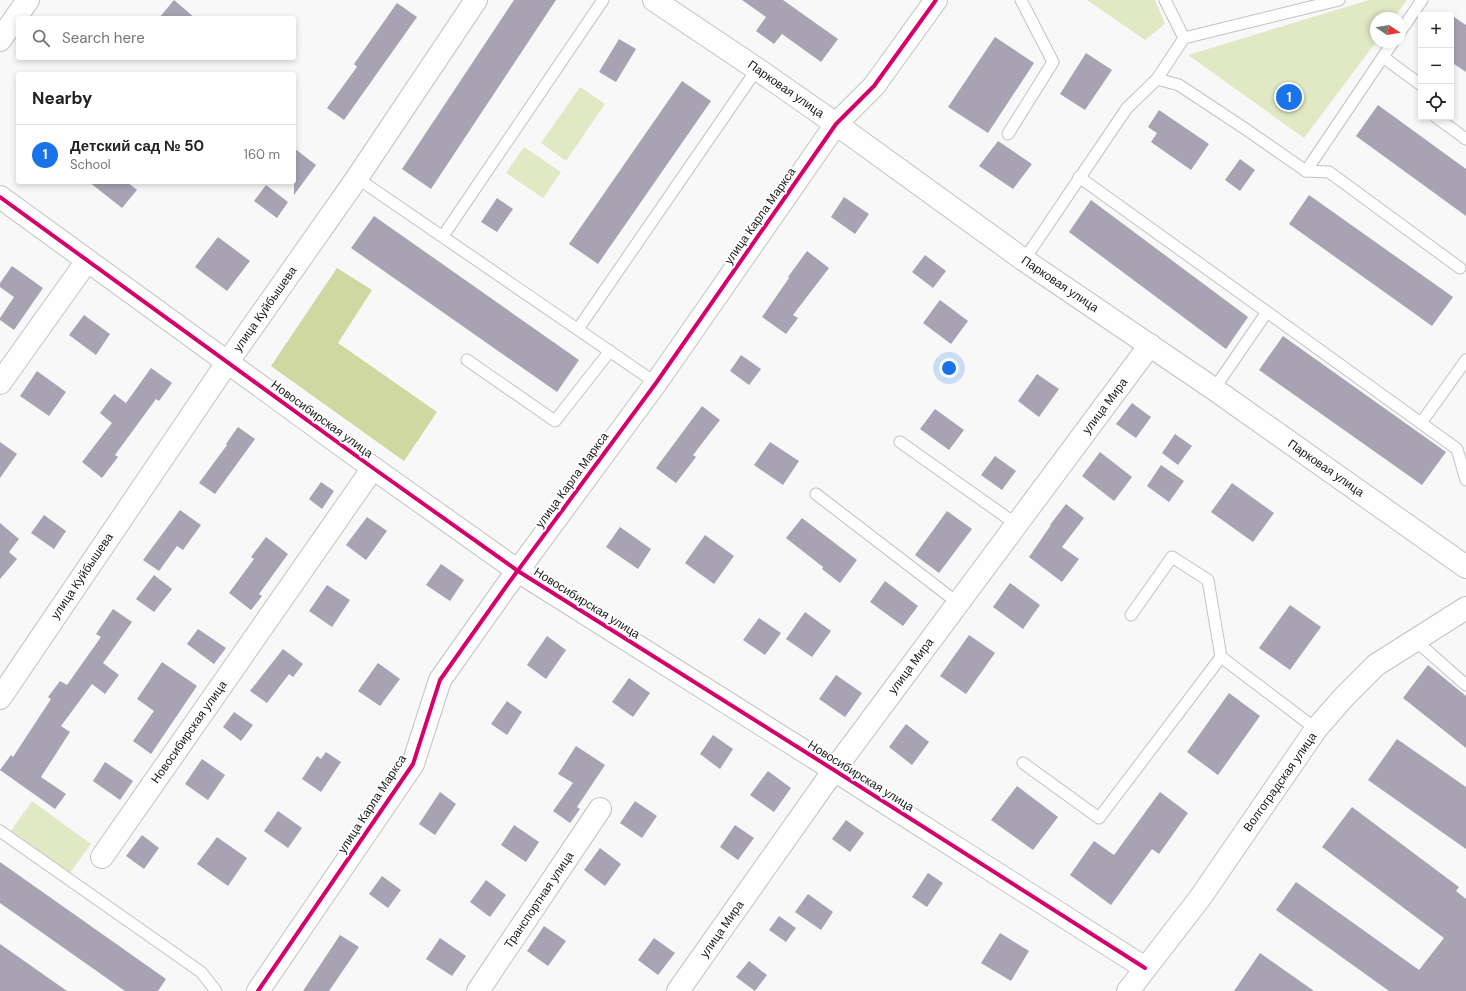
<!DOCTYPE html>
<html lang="en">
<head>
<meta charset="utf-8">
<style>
	body { margin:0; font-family:"DM Sans",sans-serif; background:#f6f6f6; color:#222 }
	.controls { position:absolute; right:12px; top:12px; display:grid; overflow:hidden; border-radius:4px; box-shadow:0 2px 6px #0003 }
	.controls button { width:36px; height:36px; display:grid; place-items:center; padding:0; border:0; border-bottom:1px solid #e0e0e0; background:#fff; color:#222; font:20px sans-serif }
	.compass { position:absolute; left:1370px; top:12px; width:36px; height:36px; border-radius:50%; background:#fff; box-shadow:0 2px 6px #0003; rotate:102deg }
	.you { position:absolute; left:949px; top:368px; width:14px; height:14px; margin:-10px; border:3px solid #fff; border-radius:50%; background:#1a73e8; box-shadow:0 0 0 6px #1a73e833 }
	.badge { display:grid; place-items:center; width:26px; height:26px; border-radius:50%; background:#1a73e8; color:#fff; font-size:13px; font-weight:700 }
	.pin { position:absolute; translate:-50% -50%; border:2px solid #fff; box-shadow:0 1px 4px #0006 }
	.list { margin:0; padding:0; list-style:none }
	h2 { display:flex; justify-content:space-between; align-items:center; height:52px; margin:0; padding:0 16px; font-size:17px }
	h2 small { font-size:13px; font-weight:400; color:#767676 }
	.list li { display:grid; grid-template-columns:26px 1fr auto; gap:12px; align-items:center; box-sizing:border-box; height:60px; padding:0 16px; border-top:1px solid #e0e0e0 }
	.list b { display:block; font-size:15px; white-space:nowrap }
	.list p { margin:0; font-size:13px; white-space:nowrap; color:#767676 }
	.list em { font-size:13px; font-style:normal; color:#767676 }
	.icon { flex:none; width:22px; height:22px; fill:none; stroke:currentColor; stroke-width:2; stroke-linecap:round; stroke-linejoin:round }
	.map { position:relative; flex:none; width:1466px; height:991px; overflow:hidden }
	.search { position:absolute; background:#fff; box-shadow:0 2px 6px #0003; left:16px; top:16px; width:280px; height:44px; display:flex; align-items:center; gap:10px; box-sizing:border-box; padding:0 14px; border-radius:4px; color:#767676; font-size:15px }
	.panel { position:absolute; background:#fff; box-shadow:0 2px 6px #0003; left:16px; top:72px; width:280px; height:112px; border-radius:4px }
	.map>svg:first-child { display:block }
	.green { fill:#e1e9c4 }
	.forest { fill:#ced8a0 }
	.building { fill:#a7a3b3 }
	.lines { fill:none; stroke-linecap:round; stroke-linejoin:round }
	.service-casing { stroke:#c2c2c2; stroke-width:13 }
	.minor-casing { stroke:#c2c2c2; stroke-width:24 }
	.tertiary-casing { stroke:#c2c2c2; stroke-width:24 }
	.service { stroke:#fefefe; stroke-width:11 }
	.minor { stroke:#fefefe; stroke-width:22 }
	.tertiary { stroke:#fefefe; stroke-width:22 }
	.cycleway-casing { stroke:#fff; stroke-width:6 }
	.cycleway { stroke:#d6006c; stroke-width:4 }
	.labels { text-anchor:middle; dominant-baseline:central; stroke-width:4; stroke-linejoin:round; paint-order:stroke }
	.street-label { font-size:12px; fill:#171818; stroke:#fff }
</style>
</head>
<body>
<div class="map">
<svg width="1466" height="991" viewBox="0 0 1466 991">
	<rect width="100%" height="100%" fill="#f8f8f8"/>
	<g class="green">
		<path d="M 1087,0 L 1155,0 L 1165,24 L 1145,40 Z"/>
		<path d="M 1369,0 L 1407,0 L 1394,18 L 1376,18 L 1376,42 L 1304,138 L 1188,55 Z"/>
		<path d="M 580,87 L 605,104 L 566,161 L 541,143 Z"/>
		<path d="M 524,147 L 561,172 L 543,198 L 506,173 Z"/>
		<path d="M 32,801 L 91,844 L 67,877 L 8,835 Z"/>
	</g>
	<path class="forest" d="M 337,268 L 372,290 L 338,343 L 437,412 L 404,461 L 271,366 Z"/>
	<g class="building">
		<path d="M 174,0 L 195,18 L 159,18 Z"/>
		<path d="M 514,0 L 556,0 L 431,189 L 402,169 Z"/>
		<path d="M 742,0 L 783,0 L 838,39 L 821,62 L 782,34 L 774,44 L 756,31 L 766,17 Z"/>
		<path d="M 397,3 L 417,17 L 344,120 L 327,108 L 357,67 L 354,64 Z"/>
		<path d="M 1451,15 L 1466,25 L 1466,72 L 1451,62 Z"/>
		<path d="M 995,37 L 1034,63 L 988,133 L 948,107 Z"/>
		<path d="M 619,39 L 636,49 L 616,82 L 599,72 Z"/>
		<path d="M 1086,53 L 1112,70 L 1085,110 L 1060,94 Z"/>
		<path d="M 682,81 L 711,101 L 598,264 L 569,244 Z"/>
		<path d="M 1378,105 L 1466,169 L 1466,216 L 1356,136 Z"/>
		<path d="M 1159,110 L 1209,144 L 1191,170 L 1151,142 L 1157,133 L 1148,127 Z"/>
		<path d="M 998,141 L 1032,164 L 1013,189 L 979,166 Z"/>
		<path d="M 294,148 L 316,165 L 294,195 Z"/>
		<path d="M 1240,159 L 1255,170 L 1240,191 L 1225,180 Z"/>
		<path d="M 89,182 L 127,182 L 137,190 L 122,208 Z"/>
		<path d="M 266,185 L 288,202 L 277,218 L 254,201 Z"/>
		<path d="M 1309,195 L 1453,297 L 1432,326 L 1289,224 Z"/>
		<path d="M 844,197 L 869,214 L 855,234 L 831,217 Z"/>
		<path d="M 497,198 L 513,209 L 497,232 L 481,222 Z"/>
		<path d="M 1091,200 L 1248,317 L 1226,349 L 1069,232 Z"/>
		<path d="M 374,216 L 579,360 L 557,392 L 351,248 Z"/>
		<path d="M 218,237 L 250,261 L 227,291 L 195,267 Z"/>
		<path d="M 807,251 L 829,268 L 793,315 L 798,318 L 786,334 L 762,317 L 789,278 L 788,277 Z"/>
		<path d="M 925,255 L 946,271 L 933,288 L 912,272 Z"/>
		<path d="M 12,266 L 43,288 L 14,330 L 0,320 L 0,318 L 14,297 L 0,287 L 0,283 Z"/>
		<path d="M 940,300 L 968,321 L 951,344 L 923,323 Z"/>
		<path d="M 84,315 L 110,334 L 96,355 L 69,335 Z"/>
		<path d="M 1283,336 L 1446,452 L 1422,485 L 1259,370 Z"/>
		<path d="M 741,355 L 761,369 L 749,385 L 730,371 Z"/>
		<path d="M 151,368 L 172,383 L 159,401 L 156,399 L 115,455 L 118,457 L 102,478 L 82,462 L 112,423 L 100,413 L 114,394 L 126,403 Z"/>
		<path d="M 37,371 L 66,392 L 49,416 L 20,396 Z"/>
		<path d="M 1037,374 L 1059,389 L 1039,417 L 1018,401 Z"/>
		<path d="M 1132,403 L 1151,417 L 1136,438 L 1116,424 Z"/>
		<path d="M 702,406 L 720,420 L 693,455 L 696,457 L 676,483 L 656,468 Z"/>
		<path d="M 935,409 L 964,430 L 949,450 L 920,429 Z"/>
		<path d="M 238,427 L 255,439 L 215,494 L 199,483 L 227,445 L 226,444 Z"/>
		<path d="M 1175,434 L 1192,446 L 1178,465 L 1162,453 Z"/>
		<path d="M 0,442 L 17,454 L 0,478 Z"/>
		<path d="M 770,442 L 799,461 L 783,485 L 754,465 Z"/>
		<path d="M 1100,452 L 1132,477 L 1114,501 L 1082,476 Z"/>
		<path d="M 995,456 L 1016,471 L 1002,490 L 981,475 Z"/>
		<path d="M 1161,465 L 1184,481 L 1169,502 L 1147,486 Z"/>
		<path d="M 321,482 L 334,491 L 322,509 L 309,499 Z"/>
		<path d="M 1232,483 L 1274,513 L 1253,542 L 1211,512 Z"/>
		<path d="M 1066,504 L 1084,518 L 1062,547 L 1079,559 L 1062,582 L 1029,557 L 1051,525 L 1050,525 Z"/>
		<path d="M 180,510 L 201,525 L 183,550 L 177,546 L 159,571 L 143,560 Z"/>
		<path d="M 947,511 L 972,529 L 939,573 L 915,555 Z"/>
		<path d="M 44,515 L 66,531 L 54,549 L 31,533 Z"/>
		<path d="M 367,517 L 387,531 L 366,560 L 346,545 Z"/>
		<path d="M 802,518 L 857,560 L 840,583 L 822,569 L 823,567 L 786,538 Z"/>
		<path d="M 0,523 L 19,539 L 9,552 L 17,559 L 0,579 Z"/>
		<path d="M 620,527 L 651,549 L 638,569 L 606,547 Z"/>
		<path d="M 705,535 L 734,556 L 714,584 L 685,563 Z"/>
		<path d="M 266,537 L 288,554 L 259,594 L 262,596 L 251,610 L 229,593 L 254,559 L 251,557 Z"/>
		<path d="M 441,564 L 464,580 L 450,601 L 426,585 Z"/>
		<path d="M 154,575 L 172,589 L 154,612 L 136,599 Z"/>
		<path d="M 885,581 L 918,606 L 903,626 L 870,602 Z"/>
		<path d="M 1010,583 L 1040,605 L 1023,629 L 993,607 Z"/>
		<path d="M 327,585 L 350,600 L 332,627 L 309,611 Z"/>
		<path d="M 1290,605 L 1321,627 L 1290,670 L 1259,648 Z"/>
		<path d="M 113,609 L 132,622 L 103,663 L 119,675 L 105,694 L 92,684 L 61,726 L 70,732 L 41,777 L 66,794 L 55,809 L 0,770 L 11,755 L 13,757 L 51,699 L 48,697 L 60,681 L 67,685 L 101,637 L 96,634 Z"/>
		<path d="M 805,612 L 831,631 L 812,657 L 786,639 Z"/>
		<path d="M 759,618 L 781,633 L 765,655 L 743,640 Z"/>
		<path d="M 198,629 L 226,648 L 214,664 L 187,644 Z"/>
		<path d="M 969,635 L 995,653 L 966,694 L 940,676 Z"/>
		<path d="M 547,636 L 566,650 L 546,679 L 527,665 Z"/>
		<path d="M 283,649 L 303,664 L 293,677 L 289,674 L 267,703 L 250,691 Z"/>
		<path d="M 162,662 L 197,686 L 151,754 L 133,741 L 154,711 L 137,699 Z"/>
		<path d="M 378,663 L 400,679 L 380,706 L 358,691 Z"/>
		<path d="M 1428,665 L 1466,696 L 1466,748 L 1403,698 Z"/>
		<path d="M 836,675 L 862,693 L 845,717 L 819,699 Z"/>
		<path d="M 629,678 L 650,693 L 633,717 L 612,702 Z"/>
		<path d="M 1229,693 L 1260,716 L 1218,775 L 1187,752 Z"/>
		<path d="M 507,701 L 522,712 L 507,735 L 491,724 Z"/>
		<path d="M 234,712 L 253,725 L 241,741 L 223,727 Z"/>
		<path d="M 906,724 L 929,742 L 912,765 L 889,747 Z"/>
		<path d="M 713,735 L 733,749 L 720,769 L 700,754 Z"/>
		<path d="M 1397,739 L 1466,787 L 1466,849 L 1368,780 Z"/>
		<path d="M 576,746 L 605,765 L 577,807 L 580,809 L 570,823 L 553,811 L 573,783 L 558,774 Z"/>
		<path d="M 326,752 L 341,762 L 321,792 L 302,779 L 317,756 L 321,759 Z"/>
		<path d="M 202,759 L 225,775 L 208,800 L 185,784 Z"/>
		<path d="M 105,762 L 133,781 L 120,800 L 93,781 Z"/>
		<path d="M 768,771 L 791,788 L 774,812 L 750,795 Z"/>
		<path d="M 1017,786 L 1058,817 L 1033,850 L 991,820 Z"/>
		<path d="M 440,792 L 456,804 L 435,835 L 419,824 Z"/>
		<path d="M 1160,792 L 1188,813 L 1159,854 L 1152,849 L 1111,905 L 1070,875 L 1094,841 L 1114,855 Z"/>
		<path d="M 635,801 L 657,816 L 642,838 L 620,823 Z"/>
		<path d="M 1352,807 L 1459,887 L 1456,891 L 1466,899 L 1466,991 L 1389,991 L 1276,910 L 1296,882 L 1419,970 L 1444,938 L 1322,847 Z"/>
		<path d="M 278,811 L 302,828 L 288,848 L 264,831 Z"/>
		<path d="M 846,820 L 864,833 L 850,852 L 832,839 Z"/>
		<path d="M 514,825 L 539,842 L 526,862 L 501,845 Z"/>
		<path d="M 735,825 L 754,838 L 738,860 L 720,847 Z"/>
		<path d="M 142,835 L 159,848 L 144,869 L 126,856 Z"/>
		<path d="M 217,837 L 247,858 L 228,886 L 197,864 Z"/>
		<path d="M 600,848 L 621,864 L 605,886 L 584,870 Z"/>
		<path d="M 0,862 L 166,979 L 158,991 L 125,991 L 0,903 Z"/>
		<path d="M 928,873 L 943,883 L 927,907 L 912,897 Z"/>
		<path d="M 382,876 L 401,890 L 388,908 L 369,894 Z"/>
		<path d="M 486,880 L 506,895 L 490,917 L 470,902 Z"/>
		<path d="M 808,894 L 833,912 L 821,930 L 795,912 Z"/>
		<path d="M 779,916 L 796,928 L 786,942 L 769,930 Z"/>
		<path d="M 544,926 L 566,941 L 548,966 L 527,951 Z"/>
		<path d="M 1000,933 L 1029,951 L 1011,981 L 981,963 Z"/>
		<path d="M 340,935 L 359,947 L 329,991 L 303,991 Z"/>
		<path d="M 440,938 L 466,956 L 452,976 L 426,959 Z"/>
		<path d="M 654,938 L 675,953 L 658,975 L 638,960 Z"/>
		<path d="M 0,944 L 67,991 L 0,991 Z"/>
		<path d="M 1260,953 L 1314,991 L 1234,991 Z"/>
		<path d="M 749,961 L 767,975 L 755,991 L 736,977 Z"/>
	</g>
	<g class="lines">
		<g class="service-casing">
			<g id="service">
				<path d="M 1165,0 L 1184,38"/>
				<path d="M 1400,32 L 1422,0"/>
				<path d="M 1383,57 L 1421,85"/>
				<path d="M 1157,79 L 1184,38 L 1339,0"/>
				<path d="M 1436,117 L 1466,139"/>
				<path d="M 1008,134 L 1053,62 L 1021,0"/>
				<path d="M 1306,171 L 1393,42"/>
				<path d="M 1079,177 L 1267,312 L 1214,389"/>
				<path d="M 357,178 L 656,383"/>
				<path d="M 443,236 L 603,0"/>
				<path d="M 1024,260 L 1127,108 L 1157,79 L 1179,85 L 1244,128 L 1306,171 L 1329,172 L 1460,268"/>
				<path d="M 1267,312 L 1457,449 L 1466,480"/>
				<path d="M 578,329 L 757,69"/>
				<path d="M 467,360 L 555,421 L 610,351"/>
				<path d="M 1421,423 L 1466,360"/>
				<path d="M 900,442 L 1016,524"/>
				<path d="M 816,494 L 958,603"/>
				<path d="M 1131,615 L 1172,557 L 1208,580 L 1221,657"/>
				<path d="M 1416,641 L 1466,685"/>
				<path d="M 1023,763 L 1099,818 L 1221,657 L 1316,729"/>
				<path d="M 0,831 L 201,972 L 216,991"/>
			</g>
		</g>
		<g class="minor-casing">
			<g id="minor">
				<path d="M 654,0 L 757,69 L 836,124 L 1024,260 L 1214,389 L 1466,567"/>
				<path d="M 0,40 L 28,0"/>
				<path d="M 0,197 L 373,468 L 518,571 L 834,770 L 1145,968"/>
				<path d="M 0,383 L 87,261"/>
				<path d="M 0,698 L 227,363 L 357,178 L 476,0"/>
				<path d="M 102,857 L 373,468"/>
				<path d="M 258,991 L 413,764 L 440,680 L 505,588 L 656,383 L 836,124 L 874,86 L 936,0"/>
				<path d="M 478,991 L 600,809"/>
				<path d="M 678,991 L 834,770 L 1150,345"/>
			</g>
		</g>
		<g class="tertiary-casing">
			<path id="tertiary" d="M 1128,991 L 1200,898 L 1316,729 L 1343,698 L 1376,665 L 1466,608"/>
		</g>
		<use href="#service" class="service"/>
		<use href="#minor" class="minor"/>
		<use href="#tertiary" class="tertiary"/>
		<g class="cycleway-casing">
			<g id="cycleway">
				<path d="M 0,197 L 373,468 L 518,571 L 834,770 L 1145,968"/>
				<path d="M 258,991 L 413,764 L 440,680 L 505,588 L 656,383 L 836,124 L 874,86 L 936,0"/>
			</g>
		</g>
		<use href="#cycleway" class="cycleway"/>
	</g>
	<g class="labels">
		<g class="street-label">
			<text transform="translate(786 89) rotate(35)">Парковая улица</text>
			<text transform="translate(760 216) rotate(-55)">улица Карла Маркса</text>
			<text transform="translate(1060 284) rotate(34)">Парковая улица</text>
			<text transform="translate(265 309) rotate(-55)">улица Куйбышева</text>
			<text transform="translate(1105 406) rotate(-53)">улица Мира</text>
			<text transform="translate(322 419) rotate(36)">Новосибирская улица</text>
			<text transform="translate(1326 468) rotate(35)">Парковая улица</text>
			<text transform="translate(572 480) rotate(-54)">улица Карла Маркса</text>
			<text transform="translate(82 576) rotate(-56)">улица Куйбышева</text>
			<text transform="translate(587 603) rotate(32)">Новосибирская улица</text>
			<text transform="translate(911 666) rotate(-53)">улица Мира</text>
			<text transform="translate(189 732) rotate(-55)">Новосибирская улица</text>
			<text transform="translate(861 776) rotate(32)">Новосибирская улица</text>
			<text transform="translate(1280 782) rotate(-55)">Волгоградская улица</text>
			<text transform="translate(372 804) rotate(-57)">улица Карла Маркса</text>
			<text transform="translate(539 900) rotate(-56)">Транспортная улица</text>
			<text transform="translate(722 929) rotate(-55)">улица Мира</text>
		</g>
	</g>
</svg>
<div class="controls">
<button>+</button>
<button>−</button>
<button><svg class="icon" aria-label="locate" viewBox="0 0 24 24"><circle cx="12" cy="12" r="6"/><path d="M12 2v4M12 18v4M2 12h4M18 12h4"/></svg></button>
</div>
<svg class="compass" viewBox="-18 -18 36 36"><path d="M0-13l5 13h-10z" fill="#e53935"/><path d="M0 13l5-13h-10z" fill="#767676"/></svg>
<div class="you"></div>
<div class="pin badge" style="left:1289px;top:97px">1</div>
<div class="search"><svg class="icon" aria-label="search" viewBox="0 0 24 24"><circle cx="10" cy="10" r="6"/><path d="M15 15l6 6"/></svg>Search here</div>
<section class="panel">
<h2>Nearby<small></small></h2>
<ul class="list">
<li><span class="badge">1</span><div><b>Детский сад № 50</b><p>School</p></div><em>160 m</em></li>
</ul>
</section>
</div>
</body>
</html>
